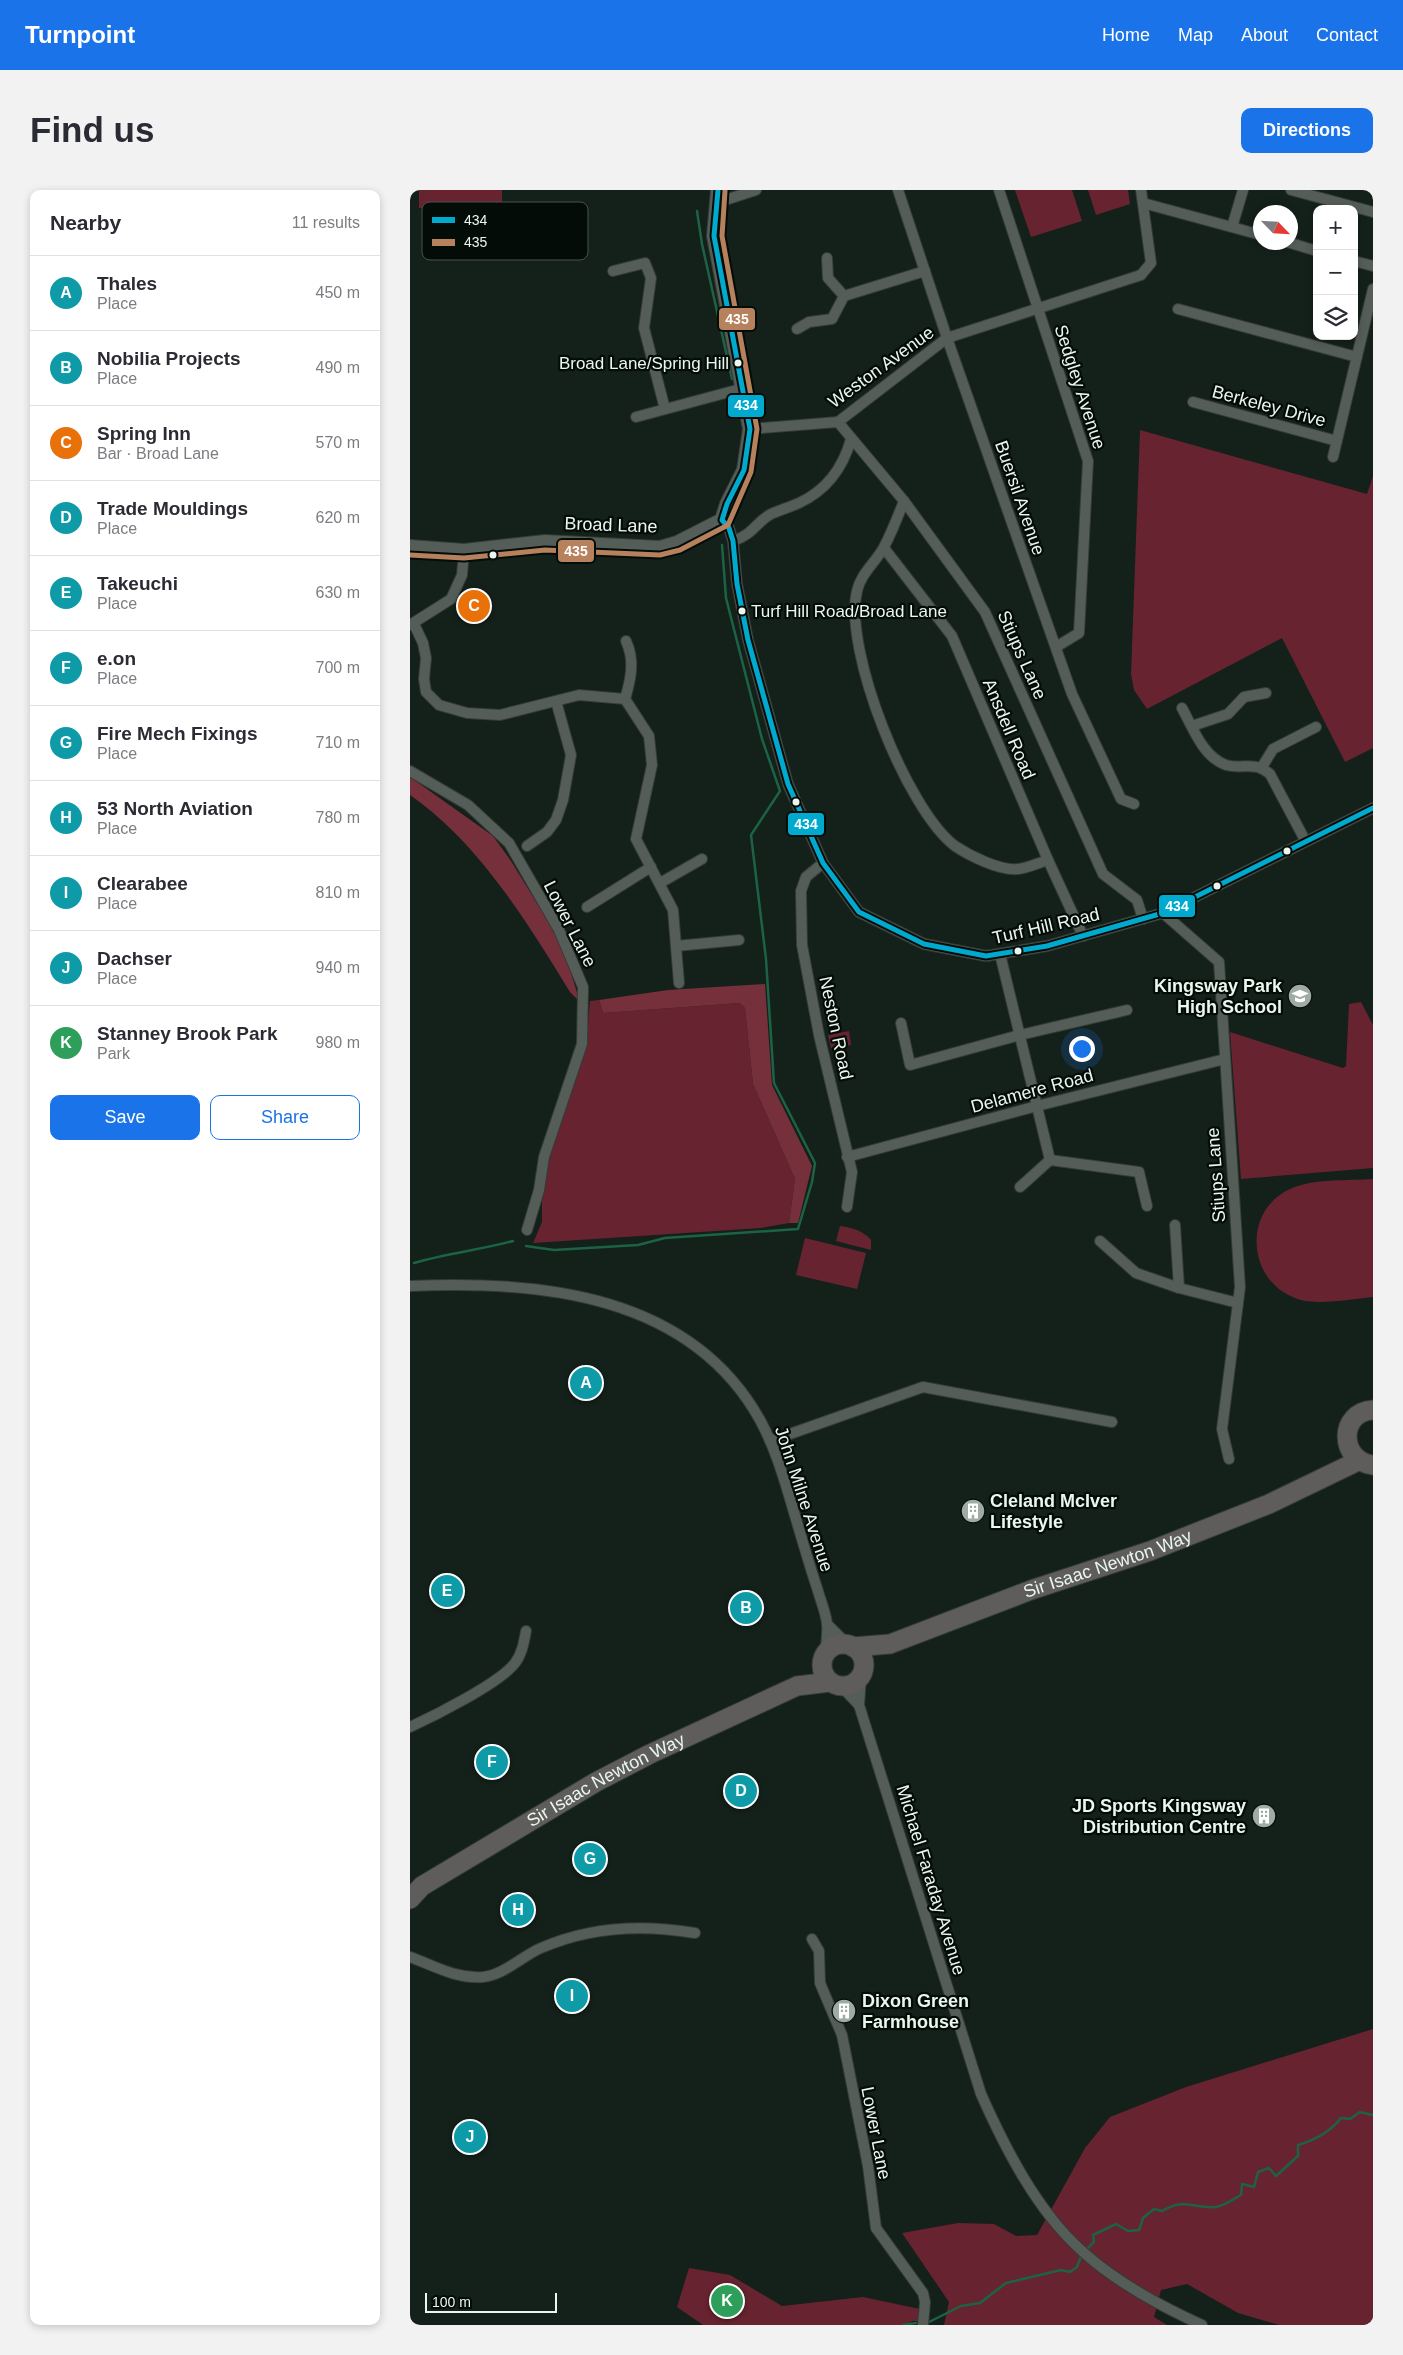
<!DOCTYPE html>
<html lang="en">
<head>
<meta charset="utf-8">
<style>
	body { margin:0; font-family:Arial,sans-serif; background:#f2f2f3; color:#2b2b33 }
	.controls { position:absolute; right:15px; top:15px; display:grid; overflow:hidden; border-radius:10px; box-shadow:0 2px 8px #0003 }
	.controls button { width:45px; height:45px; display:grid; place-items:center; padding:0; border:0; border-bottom:1px solid #e1e1e2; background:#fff; color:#2b2b33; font:25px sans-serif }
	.compass { position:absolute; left:843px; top:15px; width:45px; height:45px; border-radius:50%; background:#fff; box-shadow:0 2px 8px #0003; rotate:115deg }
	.scale { position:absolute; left:15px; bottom:12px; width:132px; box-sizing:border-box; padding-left:5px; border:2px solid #eaf7ef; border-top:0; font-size:14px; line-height:18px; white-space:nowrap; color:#eaf7ef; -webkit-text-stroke:4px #040c07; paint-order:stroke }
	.you { position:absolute; left:671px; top:858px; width:18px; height:18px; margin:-12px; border:4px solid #fff; border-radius:50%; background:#1a73e8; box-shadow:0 0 0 8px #1a73e833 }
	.badge { display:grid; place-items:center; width:32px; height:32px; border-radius:50%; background:#1a73e8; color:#fff; font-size:16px; font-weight:700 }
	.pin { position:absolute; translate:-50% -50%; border:2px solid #fff; box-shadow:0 1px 5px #0006 }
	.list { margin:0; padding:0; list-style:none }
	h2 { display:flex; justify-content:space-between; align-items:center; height:65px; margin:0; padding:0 20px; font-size:21px }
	h2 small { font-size:16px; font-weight:400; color:#7c7c81 }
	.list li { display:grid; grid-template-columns:32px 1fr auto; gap:15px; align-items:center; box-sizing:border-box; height:75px; padding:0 20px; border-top:1px solid #e1e1e2 }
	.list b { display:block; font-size:19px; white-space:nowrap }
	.list p { margin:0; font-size:16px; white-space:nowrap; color:#7c7c81 }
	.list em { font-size:16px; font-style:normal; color:#7c7c81 }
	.actions { display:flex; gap:10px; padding:15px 20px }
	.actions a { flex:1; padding:11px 0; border:1px solid #1a73e8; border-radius:10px; text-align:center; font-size:18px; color:#1a73e8 }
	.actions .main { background:#1a73e8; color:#fff }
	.icon { flex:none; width:28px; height:28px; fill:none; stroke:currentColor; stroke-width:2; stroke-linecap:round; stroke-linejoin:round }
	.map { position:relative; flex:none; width:963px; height:2135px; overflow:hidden; border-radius:10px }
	header { display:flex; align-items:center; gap:30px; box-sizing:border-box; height:70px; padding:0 25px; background:#1a73e8; color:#fff }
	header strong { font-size:24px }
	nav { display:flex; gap:28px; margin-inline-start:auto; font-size:18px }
	.intro { display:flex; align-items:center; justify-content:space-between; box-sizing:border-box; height:120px; padding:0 30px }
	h1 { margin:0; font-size:35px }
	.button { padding:12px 22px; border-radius:10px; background:#1a73e8; color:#fff; font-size:18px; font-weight:700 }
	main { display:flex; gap:30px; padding:0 30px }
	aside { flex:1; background:#fff; border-radius:10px; box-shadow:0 2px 8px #0003 }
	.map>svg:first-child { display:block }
	.green { fill:#672330 }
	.forest { fill:#76303c }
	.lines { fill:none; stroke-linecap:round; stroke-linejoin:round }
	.stream { stroke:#1c6345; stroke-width:2.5 }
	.street-casing { stroke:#343c37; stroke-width:12 }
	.secondary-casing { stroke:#343c37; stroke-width:16 }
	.highway-casing { stroke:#343c37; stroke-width:21 }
	.street { stroke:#555d58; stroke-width:10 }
	.secondary { stroke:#555d58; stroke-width:14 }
	.highway { stroke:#5f5d5b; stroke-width:19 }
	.bus-1-casing { stroke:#040c07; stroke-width:9 }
	.bus-2-casing { stroke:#040c07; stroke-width:9 }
	.bus-1 { stroke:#00a9ce; stroke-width:5 }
	.bus-2 { stroke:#b6815c; stroke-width:5 }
	.bus-dot { fill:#eaf7ef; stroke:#040c07; stroke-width:2 }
	.labels { text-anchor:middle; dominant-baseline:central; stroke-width:4.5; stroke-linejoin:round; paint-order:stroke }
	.bus-label { font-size:17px; fill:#eaf7ef; stroke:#040c07; text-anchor:end }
	.street-label { font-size:18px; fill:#eaf7ef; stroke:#040c07 }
	.poi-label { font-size:18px; font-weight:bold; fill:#eaf7ef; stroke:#040c07; text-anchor:end }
	.key { fill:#040c07; stroke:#49524d; stroke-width:1 }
	.key-label { font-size:14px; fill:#eaf7ef }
	.line-badge { stroke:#040c07; stroke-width:2 }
	.badge-label { font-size:14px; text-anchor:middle; font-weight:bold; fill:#fff }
</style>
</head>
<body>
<header>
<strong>Turnpoint</strong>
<nav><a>Home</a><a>Map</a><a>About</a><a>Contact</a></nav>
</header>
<div class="intro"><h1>Find us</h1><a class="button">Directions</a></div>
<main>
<aside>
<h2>Nearby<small>11 results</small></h2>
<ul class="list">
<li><span class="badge" style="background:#0f9aa8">A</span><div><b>Thales</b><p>Place</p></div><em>450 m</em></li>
<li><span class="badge" style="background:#0f9aa8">B</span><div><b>Nobilia Projects</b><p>Place</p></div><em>490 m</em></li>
<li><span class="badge" style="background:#e8710a">C</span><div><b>Spring Inn</b><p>Bar · Broad Lane</p></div><em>570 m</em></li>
<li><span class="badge" style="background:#0f9aa8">D</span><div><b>Trade Mouldings</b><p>Place</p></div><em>620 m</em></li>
<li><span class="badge" style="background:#0f9aa8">E</span><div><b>Takeuchi</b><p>Place</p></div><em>630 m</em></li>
<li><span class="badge" style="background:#0f9aa8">F</span><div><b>e.on</b><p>Place</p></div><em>700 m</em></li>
<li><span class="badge" style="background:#0f9aa8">G</span><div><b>Fire Mech Fixings</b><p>Place</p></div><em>710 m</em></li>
<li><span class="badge" style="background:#0f9aa8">H</span><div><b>53 North Aviation</b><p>Place</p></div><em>780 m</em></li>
<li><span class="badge" style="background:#0f9aa8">I</span><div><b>Clearabee</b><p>Place</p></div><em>810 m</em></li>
<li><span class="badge" style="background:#0f9aa8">J</span><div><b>Dachser</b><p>Place</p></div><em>940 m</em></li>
<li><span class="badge" style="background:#2e9e5b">K</span><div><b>Stanney Brook Park</b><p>Park</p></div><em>980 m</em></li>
</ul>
<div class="actions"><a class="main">Save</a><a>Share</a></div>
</aside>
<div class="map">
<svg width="963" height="2135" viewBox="0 0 963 2135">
	<rect width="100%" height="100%" fill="#14201a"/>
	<g class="green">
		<rect x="9" y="0" width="83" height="18"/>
		<path d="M 605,0 L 662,0 L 672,31 L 621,47 Z"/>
		<path d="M 678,0 L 718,0 L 720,14 L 686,25 Z"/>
		<path d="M 730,240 L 957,304 L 963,286 L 963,558 L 935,572 L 872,448 L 737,519 L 724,500 L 721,484 Z"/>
		<path d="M 189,810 L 193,823 L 330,813 L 335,818 L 343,894 L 385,989 L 379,1033 L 351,1038 L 123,1053 L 132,1032 L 132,999 L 136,974 L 176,856 L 180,811 Z"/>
		<path d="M 951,812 L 963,835 L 963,978 L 831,989 L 820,842 L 933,878 L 936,876 L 939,814 Z"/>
		<path d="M 439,841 L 441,855 L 421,858 L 418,845 Z"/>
		<path d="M 963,989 L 963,1107 C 941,1109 913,1115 891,1110 C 838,1096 830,1022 880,999 C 904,988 937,991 963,989 Z"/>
		<path d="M 430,1036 C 443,1038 452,1040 461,1050 L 461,1060 L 426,1051 Z"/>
		<path d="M 395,1048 L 456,1063 L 447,1099 L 386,1085 Z"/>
		<path d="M 963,1839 L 963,2135 L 869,2135 L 828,2123 L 777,2094 L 751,2100 L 744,2127 L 757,2135 L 534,2135 L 539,2112 L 492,2043 L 548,2033 L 584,2034 L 606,2046 L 627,2045 L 675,1958 L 700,1927 L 776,1897 Z"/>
		<path d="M 279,2078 L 320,2085 L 372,2116 L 453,2107 L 510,2119 L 512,2131 L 502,2131 L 497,2135 L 293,2135 L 267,2117 Z"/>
	</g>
	<g class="forest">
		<path d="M 0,587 L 83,646 L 101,671 L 152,754 L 170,812 L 160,802 C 117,732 69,653 0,605 Z"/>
		<path d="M 355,794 L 362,895 L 402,976 L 388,1033 L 379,1033 L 385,989 L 343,894 L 335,818 L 330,813 L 193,823 L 189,810 L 258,800 Z"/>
	</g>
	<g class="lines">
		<g class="stream">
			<path d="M 287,21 L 292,54 L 322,189"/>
			<path d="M 116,1056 L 144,1060 L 228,1055 L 255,1048 L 388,1039 L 402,992 L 405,973 L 364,893 L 356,769 L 341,645 L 370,601 L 352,549 L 316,408 L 312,355"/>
			<path d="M 4,1073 C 37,1063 70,1060 103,1051"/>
			<path d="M 676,2060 L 684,2052 L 683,2045 L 706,2034 L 718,2041 L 729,2040 L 733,2028 L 744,2019 L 752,2021 C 776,2007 782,2019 806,2017 C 814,2016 824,2009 831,2005 L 832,1994 L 844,1997 L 848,1982 L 859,1978 L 866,1986 L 888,1966 L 888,1955 C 905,1950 920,1942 931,1928 L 940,1929 L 950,1922 L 963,1925"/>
			<path d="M 519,2132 L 551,2116 L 570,2113 L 596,2093 L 651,2080 L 660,2082 L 667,2077 L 672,2064"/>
			<path d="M 493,2135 L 506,2133"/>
		</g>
		<g class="street-casing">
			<g id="street">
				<path d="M 488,0 L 537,148 L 662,504 L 711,609 L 724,614"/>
				<path d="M 589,0 L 678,271 L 669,443 L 646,457"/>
				<path d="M 881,0 L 963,22"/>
				<path d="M 306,13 L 346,0"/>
				<path d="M 733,13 L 851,45"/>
				<path d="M 822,37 L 833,0"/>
				<path d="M 877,52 L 907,61"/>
				<path d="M 417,68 L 418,88 L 434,106"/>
				<path d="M 944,71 L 963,76"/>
				<path d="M 203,81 L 235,73 L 241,88 L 234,138 L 255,219"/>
				<path d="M 768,119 L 947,167"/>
				<path d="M 387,139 L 399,132 L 422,129 L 434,106 L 515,81"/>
				<path d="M 783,212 L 927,251"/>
				<path d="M 226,227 L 334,198"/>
				<path d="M 428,232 L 494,311 L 575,422 L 693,684 L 727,710 L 733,729"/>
				<path d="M 340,239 L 428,232 L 537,148 L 731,85 L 741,73 L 731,0"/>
				<path d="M 923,267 L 963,99"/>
				<path d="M 494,311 C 488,326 482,342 474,357 C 466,372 451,383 447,401 C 433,460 497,620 545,656 C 560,666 590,681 608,679 C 618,678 628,673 638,670"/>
				<path d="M 312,330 L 319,338 L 323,351 L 327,394 L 338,450 L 378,594 L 413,673 L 449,722 L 514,754 L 576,766 L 637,756 L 753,723 L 963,618"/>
				<path d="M 323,351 C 344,344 345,333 361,324 C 370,320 380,317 389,313 C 417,300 433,278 441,249"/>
				<path d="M 474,358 L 542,446 L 638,670 L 673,746"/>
				<path d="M 4,434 L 13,453 L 16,468 L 14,489 L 16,502 L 29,515 L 57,523 L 90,525 L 169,505 L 215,509 L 239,546 L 242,575 L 226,649 L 263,720 L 269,793"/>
				<path d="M 0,435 L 41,409 L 52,385 L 54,361"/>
				<path d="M 215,509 C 221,489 225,470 216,451"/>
				<path d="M 772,518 C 783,538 793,567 816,575 C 834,580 843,570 860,584 L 895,650"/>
				<path d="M 782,536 L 818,524 L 834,507 L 856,503"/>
				<path d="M 852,577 L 863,559 L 906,537"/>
				<path d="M 0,581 L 58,615 L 99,653 L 149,740 L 173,797 L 172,854 L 134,967 L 129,1000 L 117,1040"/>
				<path d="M 117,656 L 137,642 L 146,630 L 153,610 L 161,565 L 146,511"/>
				<path d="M 413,673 L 396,687 L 391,701 L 392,755 L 409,845 L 442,982 L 437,1017"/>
				<path d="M 250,693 L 292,669"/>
				<path d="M 177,717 L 241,677"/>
				<path d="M 753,723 L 809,772 L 830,1097 L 812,1239 L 819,1269"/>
				<path d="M 266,756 L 329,750"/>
				<path d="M 590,764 L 640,970"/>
				<path d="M 491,833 L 500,875 L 610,845 L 717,820"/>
				<path d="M 437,967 L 627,916 L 815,869"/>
				<path d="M 610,997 L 640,970 L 729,982 L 737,1016"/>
				<path d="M 765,1035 L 769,1098"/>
				<path d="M 690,1051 L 726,1083 L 769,1098 L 828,1113"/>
				<path d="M 0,1096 C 129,1090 280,1104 350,1230 C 367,1261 376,1296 386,1329 C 393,1353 400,1377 408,1401 C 411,1412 416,1423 417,1434 C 418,1444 416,1454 415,1464"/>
				<path d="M 360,1251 L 513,1197 L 702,1232"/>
				<path d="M 417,1434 L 438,1455"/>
				<path d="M 451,1487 L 449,1515 L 571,1904 C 595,1958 627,2021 672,2061 C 706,2092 750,2116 792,2135"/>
				<path d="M 431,1496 L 449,1515"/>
				<path d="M 0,1537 C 24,1526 90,1493 105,1473 C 112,1464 114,1452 116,1441"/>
				<path d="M 402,1749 L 409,1761 L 410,1793 L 432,1845 L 458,1976 L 466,2038 L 513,2103 L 515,2112 L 513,2135"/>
				<path d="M 0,1767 C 25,1776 46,1789 73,1787 C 94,1785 112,1766 131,1758 C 181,1736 232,1734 285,1743"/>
			</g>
		</g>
		<g class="secondary-casing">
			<path id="secondary" d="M 0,357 L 54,361 L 135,352 L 250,358 L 267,353 L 312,330 L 317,314 L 334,280 L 340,239 L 304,46 L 308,0"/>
		</g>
		<g class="highway-casing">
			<g id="highway">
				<path d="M 963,1220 C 928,1222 929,1271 963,1275"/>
				<circle cx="433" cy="1475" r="21"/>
				<path id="s1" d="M 443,1457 L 480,1454 L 621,1400 L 740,1361 L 859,1314 L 948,1271"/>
				<path id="s2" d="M 0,1709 L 12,1696 L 186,1592 L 240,1564 L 387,1496 L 420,1492"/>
			</g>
		</g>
		<use href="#street" class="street"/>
		<use href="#secondary" class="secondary"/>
		<use href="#highway" class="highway"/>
		<g class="bus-1-casing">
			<path id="bus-1" d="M 308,0 L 304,46 L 340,239 L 334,280 L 317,314 L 312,330 L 319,338 L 323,351 L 327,394 L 338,450 L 378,594 L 413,673 L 449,722 L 514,754 L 576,766 L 637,756 L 753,723 L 963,618"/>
		</g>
		<g class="bus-2-casing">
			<path id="bus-2" d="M 0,365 L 54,368 L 135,360 L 250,365 L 270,360 L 318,335 L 341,282 L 347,239 L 312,46 L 315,1"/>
		</g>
		<use href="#bus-1" class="bus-1"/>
		<use href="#bus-2" class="bus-2"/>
	</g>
	<defs>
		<g id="school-disc" transform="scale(1.25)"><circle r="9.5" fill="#9faca4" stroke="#040c07"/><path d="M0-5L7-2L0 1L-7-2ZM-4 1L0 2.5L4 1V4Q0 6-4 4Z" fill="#fff"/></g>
		<g id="building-disc" transform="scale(1.25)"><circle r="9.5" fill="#9faca4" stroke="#040c07"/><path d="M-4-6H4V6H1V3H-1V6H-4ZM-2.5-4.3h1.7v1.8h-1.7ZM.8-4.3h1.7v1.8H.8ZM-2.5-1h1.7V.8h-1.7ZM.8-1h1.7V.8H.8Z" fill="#fff"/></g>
	</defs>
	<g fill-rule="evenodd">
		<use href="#school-disc" x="890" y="806"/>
		<use href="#building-disc" x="563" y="1321"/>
		<use href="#building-disc" x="854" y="1626"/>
		<use href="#building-disc" x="434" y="1821"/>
	</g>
	<g class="bus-dot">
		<circle cx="328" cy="173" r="4.5"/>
		<circle cx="83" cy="365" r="4.5"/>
		<circle cx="332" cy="421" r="4.5"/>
		<circle cx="386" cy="612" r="4.5"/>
		<circle cx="877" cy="661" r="4.5"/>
		<circle cx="807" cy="696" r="4.5"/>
		<circle cx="608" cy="761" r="4.5"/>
	</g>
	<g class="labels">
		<g class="bus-label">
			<text x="319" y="173">Broad Lane/Spring Hill</text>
			<text x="341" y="421" text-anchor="start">Turf Hill Road/Broad Lane</text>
		</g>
		<g class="street-label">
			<text transform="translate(471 177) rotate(-36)">Weston Avenue</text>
			<text transform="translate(670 197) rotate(72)">Sedgley Avenue</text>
			<text transform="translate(859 216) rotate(15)">Berkeley Drive</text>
			<text transform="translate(610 308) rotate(71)">Buersil Avenue</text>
			<text transform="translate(201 335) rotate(2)">Broad Lane</text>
			<text transform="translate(612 465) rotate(66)">Stiups Lane</text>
			<text transform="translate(599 539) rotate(67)">Ansdell Road</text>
			<text transform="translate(160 734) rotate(63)">Lower Lane</text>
			<text transform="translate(636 736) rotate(-13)">Turf Hill Road</text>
			<text transform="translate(426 838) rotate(78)">Neston Road</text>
			<text transform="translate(622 901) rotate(-15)">Delamere Road</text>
			<text transform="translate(806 985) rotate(-94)">Stiups Lane</text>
			<text transform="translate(394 1309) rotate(72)">John Milne Avenue</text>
			<text stroke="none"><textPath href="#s1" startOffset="269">Sir Isaac Newton Way</textPath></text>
			<text stroke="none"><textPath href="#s2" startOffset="230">Sir Isaac Newton Way</textPath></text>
			<text transform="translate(521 1690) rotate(73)">Michael Faraday Avenue</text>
			<text transform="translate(466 1943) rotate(79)">Lower Lane</text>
		</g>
		<g class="poi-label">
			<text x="872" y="796">Kingsway Park<tspan x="872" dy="21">High School</tspan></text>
			<text x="580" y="1311" text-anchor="start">Cleland McIver<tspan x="580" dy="21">Lifestyle</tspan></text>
			<text x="836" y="1616">JD Sports Kingsway<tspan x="836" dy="21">Distribution Centre</tspan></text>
			<text x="452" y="1811" text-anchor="start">Dixon Green<tspan x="452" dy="21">Farmhouse</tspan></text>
		</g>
	</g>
	<rect x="12" y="12" width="166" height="58" rx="8" class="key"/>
	<rect x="22" y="27" width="23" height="6" fill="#00a9ce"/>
	<rect x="22" y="49" width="23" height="7" fill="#b6815c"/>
	<g class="key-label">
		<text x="54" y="35">434</text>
		<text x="54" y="57">435</text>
	</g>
	<g class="line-badge">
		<rect x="308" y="117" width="38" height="24" rx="5" fill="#b6815c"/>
		<rect x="317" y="204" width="38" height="24" rx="5" fill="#00a9ce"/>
		<rect x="147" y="349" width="38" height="24" rx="5" fill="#b6815c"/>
		<rect x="377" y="622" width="38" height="24" rx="5" fill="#00a9ce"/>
		<rect x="748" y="704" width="38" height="24" rx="5" fill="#00a9ce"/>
	</g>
	<g class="badge-label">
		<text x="327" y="134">435</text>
		<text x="336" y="220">434</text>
		<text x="166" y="366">435</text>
		<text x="396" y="639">434</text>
		<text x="767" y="721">434</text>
	</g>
</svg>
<div class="controls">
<button>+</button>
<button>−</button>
<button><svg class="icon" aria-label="layers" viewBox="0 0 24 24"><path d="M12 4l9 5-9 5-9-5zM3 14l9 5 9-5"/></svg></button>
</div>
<svg class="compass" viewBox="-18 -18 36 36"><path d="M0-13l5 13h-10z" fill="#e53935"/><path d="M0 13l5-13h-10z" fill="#7c7c81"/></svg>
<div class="scale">100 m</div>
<div class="you"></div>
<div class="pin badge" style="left:176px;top:1193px;background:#0f9aa8">A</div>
<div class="pin badge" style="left:336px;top:1418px;background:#0f9aa8">B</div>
<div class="pin badge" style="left:64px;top:416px;background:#e8710a">C</div>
<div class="pin badge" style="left:331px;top:1601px;background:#0f9aa8">D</div>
<div class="pin badge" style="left:37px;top:1401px;background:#0f9aa8">E</div>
<div class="pin badge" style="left:82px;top:1572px;background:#0f9aa8">F</div>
<div class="pin badge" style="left:180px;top:1669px;background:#0f9aa8">G</div>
<div class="pin badge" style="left:108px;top:1720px;background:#0f9aa8">H</div>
<div class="pin badge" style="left:162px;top:1806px;background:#0f9aa8">I</div>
<div class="pin badge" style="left:60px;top:1947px;background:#0f9aa8">J</div>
<div class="pin badge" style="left:317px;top:2111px;background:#2e9e5b">K</div>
</div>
</main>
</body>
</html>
